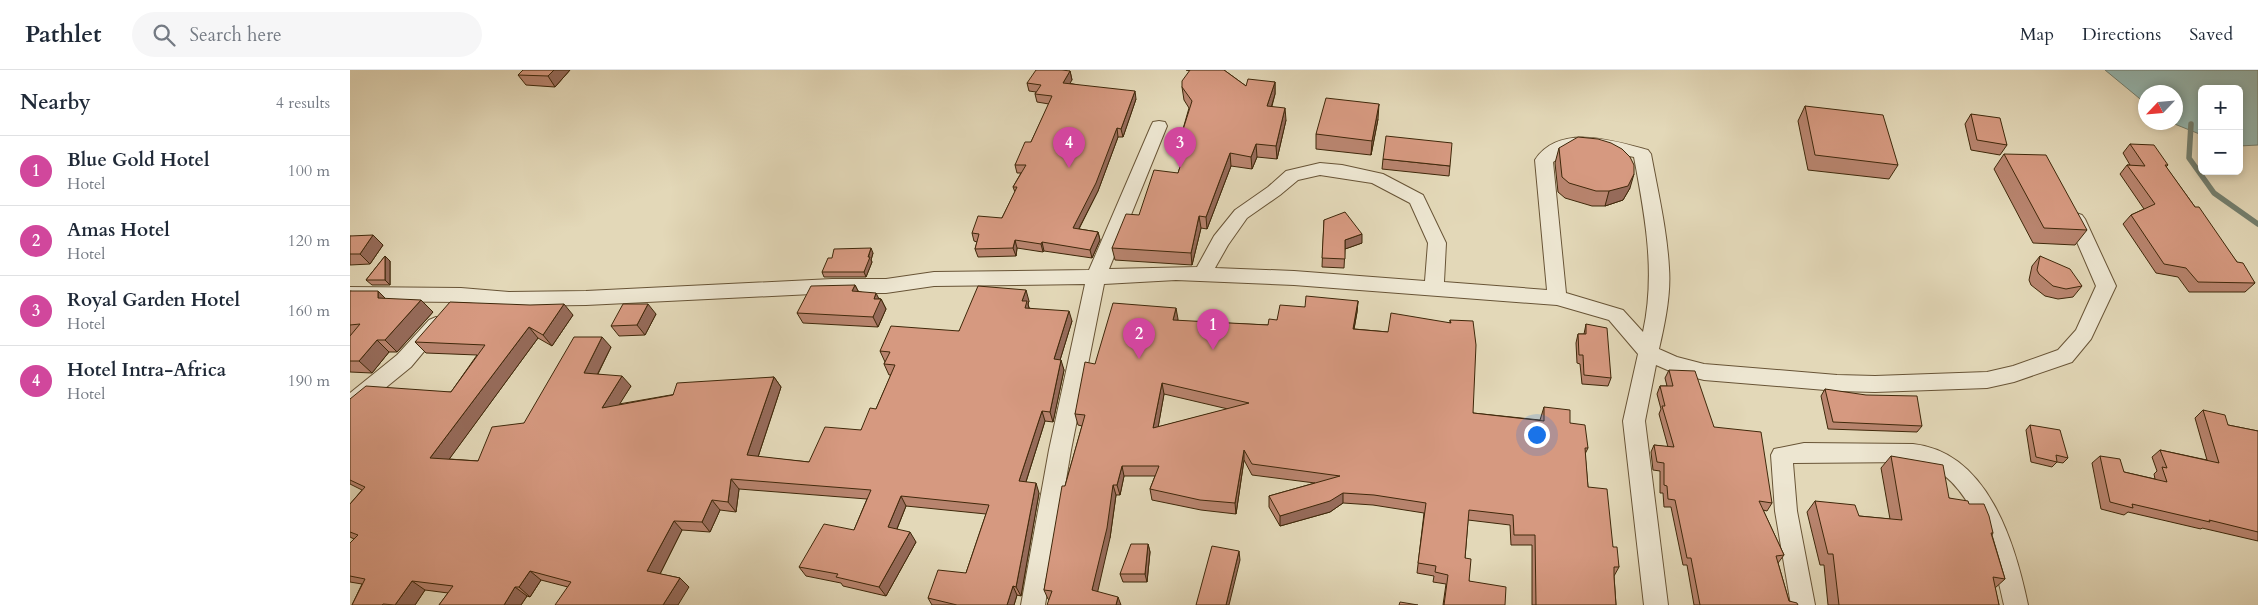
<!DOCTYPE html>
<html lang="en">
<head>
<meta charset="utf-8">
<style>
	body { margin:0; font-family:Cardo,serif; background:#f6f6f7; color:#1f2937 }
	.controls { position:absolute; right:15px; top:15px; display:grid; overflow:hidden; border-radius:8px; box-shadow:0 2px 8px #0003 }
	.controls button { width:45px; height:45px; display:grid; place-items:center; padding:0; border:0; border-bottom:1px solid #e0e1e3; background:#fff; color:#1f2937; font:25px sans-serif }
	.compass { position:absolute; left:1788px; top:15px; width:45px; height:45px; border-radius:50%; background:#fff; box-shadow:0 2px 8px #0003; rotate:244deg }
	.you { position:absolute; left:1186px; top:364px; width:18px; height:18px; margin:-12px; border:4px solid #fff; border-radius:50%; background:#1a73e8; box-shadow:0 0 0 8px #1a73e833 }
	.badge { display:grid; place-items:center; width:32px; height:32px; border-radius:50%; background:#8f2418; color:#fff; font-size:16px; font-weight:700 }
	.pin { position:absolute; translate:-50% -41px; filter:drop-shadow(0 1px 2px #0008) }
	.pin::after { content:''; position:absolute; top:26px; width:18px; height:15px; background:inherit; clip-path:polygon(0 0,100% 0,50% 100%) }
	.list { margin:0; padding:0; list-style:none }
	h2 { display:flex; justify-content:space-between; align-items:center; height:65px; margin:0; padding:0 20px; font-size:21px }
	h2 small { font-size:16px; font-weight:400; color:#747a83 }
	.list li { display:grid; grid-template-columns:32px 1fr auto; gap:15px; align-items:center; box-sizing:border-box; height:70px; padding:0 20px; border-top:1px solid #e0e1e3 }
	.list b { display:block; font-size:19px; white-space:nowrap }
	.list p { margin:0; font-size:16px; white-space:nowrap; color:#747a83 }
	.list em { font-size:16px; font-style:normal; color:#747a83 }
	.icon { flex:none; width:28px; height:28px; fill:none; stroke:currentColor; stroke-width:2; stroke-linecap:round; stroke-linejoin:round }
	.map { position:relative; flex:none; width:1908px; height:535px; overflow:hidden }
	header { display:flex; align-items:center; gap:30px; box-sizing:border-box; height:70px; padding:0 25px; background:#fff; border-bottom:1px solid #e0e1e3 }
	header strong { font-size:24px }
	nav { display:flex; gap:28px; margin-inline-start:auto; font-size:18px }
	.search { width:350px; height:45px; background:#f6f6f7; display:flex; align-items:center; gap:12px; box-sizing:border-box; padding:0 18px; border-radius:28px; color:#747a83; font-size:19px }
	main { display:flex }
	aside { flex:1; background:#fff }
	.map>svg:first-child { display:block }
	.water { fill:#95b9b3; stroke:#737f6f }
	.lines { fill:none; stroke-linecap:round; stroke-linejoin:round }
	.stream { stroke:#737f6f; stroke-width:5.5 }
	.minor-casing { stroke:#685436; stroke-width:2 }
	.minor { fill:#ede6d1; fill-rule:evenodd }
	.wall { fill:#b8846e; stroke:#3f280a; fill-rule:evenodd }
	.shaded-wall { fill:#966b5a; stroke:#3f280a }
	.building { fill:#d69980; stroke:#3f280a; fill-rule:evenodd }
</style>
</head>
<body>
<header>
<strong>Pathlet</strong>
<div class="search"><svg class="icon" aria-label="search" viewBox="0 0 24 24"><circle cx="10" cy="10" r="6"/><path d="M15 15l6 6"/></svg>Search here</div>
<nav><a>Map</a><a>Directions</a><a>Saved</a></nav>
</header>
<main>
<aside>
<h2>Nearby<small>4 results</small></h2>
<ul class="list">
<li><span class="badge" style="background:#d1479c">1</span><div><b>Blue Gold Hotel</b><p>Hotel</p></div><em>100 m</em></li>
<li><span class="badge" style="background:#d1479c">2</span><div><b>Amas Hotel</b><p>Hotel</p></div><em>120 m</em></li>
<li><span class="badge" style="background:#d1479c">3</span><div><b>Royal Garden Hotel</b><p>Hotel</p></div><em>160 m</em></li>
<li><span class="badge" style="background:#d1479c">4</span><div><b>Hotel Intra-Africa</b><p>Hotel</p></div><em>190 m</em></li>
</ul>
</aside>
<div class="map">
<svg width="1908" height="535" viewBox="0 0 1908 535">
	<rect width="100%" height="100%" fill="#e3d8b8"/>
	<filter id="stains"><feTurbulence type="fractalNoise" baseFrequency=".004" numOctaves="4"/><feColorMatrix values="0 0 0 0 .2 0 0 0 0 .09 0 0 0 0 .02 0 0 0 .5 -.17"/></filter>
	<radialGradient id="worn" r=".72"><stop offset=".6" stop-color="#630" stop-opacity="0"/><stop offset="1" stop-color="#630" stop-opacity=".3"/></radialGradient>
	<path class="water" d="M 1755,0 L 1908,0 L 1908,75 L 1889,76 L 1889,19 L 1852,19 L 1852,65 L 1822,53 L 1826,52 L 1826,22 L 1796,22 L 1795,33 Z"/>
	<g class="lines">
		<path class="stream" d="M 1841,54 L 1839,88 L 1864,123 L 1908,154"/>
		<g class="minor-casing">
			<g id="minor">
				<path d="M 809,51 L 815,52 L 817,56 L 759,199 L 847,197 L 864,166 L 885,140 L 918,117 L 936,101 L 970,93 L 992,95 L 1033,104 L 1073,125 L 1096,173 L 1094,212 L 1197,220 L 1185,90 C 1209,53 1265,71 1298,80 L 1301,84 C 1308,122 1317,160 1319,198 C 1321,224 1315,253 1309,279 L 1327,287 L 1354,294 L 1487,305 L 1525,306 L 1637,302 L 1663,296 L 1708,280 L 1726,260 L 1746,216 L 1717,149 L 1720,145 L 1726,143 L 1732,145 L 1735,149 L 1766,216 L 1741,269 L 1722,292 L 1664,312 L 1637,318 L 1525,322 L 1487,321 L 1354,310 L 1322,302 L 1306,295 L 1295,351 L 1318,535 L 1294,535 L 1273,351 L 1288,284 L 1259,250 L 1207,235 L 944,215 L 826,210 L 754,214 L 721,380 L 695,535 L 671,535 L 699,380 L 735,214 L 584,216 L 536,223 L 482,223 L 236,235 L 159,236 L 111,232 L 0,231 L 0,217 L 111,218 L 159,222 L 236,221 L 482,209 L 536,209 L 584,202 L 739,200 L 801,56 L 803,52 ZM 1240,78 L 1284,87 C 1295,146 1306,203 1293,262 L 1273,240 L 1216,223 L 1203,92 L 1223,80 ZM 970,105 L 1022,113 L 1060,133 L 1078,173 L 1075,211 L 944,201 L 865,198 L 878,175 L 897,148 L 930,125 L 948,110 Z"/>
				<path d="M 86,247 L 93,250 L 96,255 L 61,297 L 7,341 L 0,344 L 0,323 L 47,285 L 79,250 Z"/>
				<path d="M 1454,373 L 1563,374 C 1638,382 1665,473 1678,535 L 1654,535 C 1644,488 1621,399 1563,392 L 1443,393 L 1447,441 L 1465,535 L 1441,535 L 1425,441 L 1421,385 L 1424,379 Z"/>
			</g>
		</g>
		<use href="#minor" class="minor"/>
	</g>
	<g class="wall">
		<path d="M 173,0 L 220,0 L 205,17 L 176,15 L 168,5 Z"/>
		<path d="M 836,0 L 874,0 L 896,16 L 925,12 L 925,24 L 922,36 L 936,50 L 927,89 L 907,87 L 902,99 L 881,96 L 857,159 L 851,158 L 842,195 L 765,190 L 762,178 L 789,145 L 828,103 L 836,79 L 833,79 L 831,66 L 839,38 L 834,30 L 832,17 L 840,1 Z"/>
		<path d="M 720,1 L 722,10 L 719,13 L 786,29 L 773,67 L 768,67 L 748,121 L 729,159 L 748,162 L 750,170 L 742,188 L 694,181 L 693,182 L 667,178 L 666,186 L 628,187 L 625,179 L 627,172 L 624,171 L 622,163 L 652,148 L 665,122 L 663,117 L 671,103 L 667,103 L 665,95 L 681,72 L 699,34 L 687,32 L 685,24 L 686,22 L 679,21 L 677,13 Z"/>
		<path d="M 1455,36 L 1548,95 L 1539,109 L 1458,100 L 1448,51 Z"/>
		<path d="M 1621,44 L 1657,75 L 1650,85 L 1621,80 L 1615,54 Z"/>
		<path d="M 1028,49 L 1021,85 L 966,79 L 966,64 Z"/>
		<path d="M 1780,74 L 1818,95 L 1816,97 L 1845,137 L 1887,192 L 1905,213 L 1895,222 L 1839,222 L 1828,207 L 1806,203 L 1773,154 L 1781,145 L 1794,139 L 1770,104 L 1777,95 L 1780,95 L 1773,83 Z"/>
		<path d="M 1209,78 L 1280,118 L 1273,130 L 1255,136 L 1242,136 L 1215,128 L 1208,122 L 1205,93 Z"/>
		<path d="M 1654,84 L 1737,160 L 1725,175 L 1683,173 L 1644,99 Z"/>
		<path d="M 1033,89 L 1100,96 L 1099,106 L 1032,99 Z"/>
		<path d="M 974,150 L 1012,173 L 995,179 L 994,198 L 972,197 Z"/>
		<path d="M 0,166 L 33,175 L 20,194 L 0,195 Z"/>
		<path d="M 523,183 L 521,190 L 522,192 L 516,207 L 474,207 L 472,202 Z"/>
		<path d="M 35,186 L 40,191 L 40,215 L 22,215 L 16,210 Z"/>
		<path d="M 1690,186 L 1732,216 L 1723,227 L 1708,229 L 1695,226 L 1681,215 L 1679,210 L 1682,196 Z"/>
		<path d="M 505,215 L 508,221 L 531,229 L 536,239 L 528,257 L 453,253 L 447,243 Z"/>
		<path d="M 0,221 L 35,229 L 83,242 L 47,282 L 39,282 L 22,303 L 0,302 Z"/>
		<path d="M 679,231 L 678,234 L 679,238 L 722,251 L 710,290 L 714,300 L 703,352 L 695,351 L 676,412 L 689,423 L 671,526 L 667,525 L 664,535 L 582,535 L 578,528 L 616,503 L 636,444 L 556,436 L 547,459 L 566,472 L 536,526 L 493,516 L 491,513 L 456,506 L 449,497 L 504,460 L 517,429 L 389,419 L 386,442 L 370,440 L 360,462 L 332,460 L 310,504 L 330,508 L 339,517 L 218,517 L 191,510 L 180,527 L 177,526 L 171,535 L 89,535 L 98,523 L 75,520 L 65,535 L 2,535 L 12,514 L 0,512 L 0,473 L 4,469 L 0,467 L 0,434 L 12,420 L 0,414 L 0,329 L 101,322 L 127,285 L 76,283 L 65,272 L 223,245 L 202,276 L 188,268 L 99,389 L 128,391 L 174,353 L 261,277 L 248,304 L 281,316 L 269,334 L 424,307 L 431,317 L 408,387 L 459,392 L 511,360 L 526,339 L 541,305 L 539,305 L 534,294 L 535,292 L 530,281 L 609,261 Z"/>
		<path d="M 1008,231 L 1007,242 L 1004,259 L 1038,262 L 1100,253 L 1100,250 L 1123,343 L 1190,350 L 1194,337 L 1220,353 L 1238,378 L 1235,384 L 1238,417 L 1263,477 L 1269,497 L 1264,506 L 1266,535 L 1182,535 L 1182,475 L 1161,475 L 1160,455 L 1118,450 L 1115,488 L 1119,511 L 1155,535 L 1093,535 L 1096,514 L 1083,512 L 1084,506 L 1067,503 L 1074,443 L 1023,435 L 993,433 L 980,442 L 930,456 L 919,437 L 919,426 L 965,413 L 902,405 L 894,390 L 886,444 L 851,440 L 802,430 L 800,419 L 805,406 L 774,406 L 770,425 L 766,425 L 760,468 L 699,530 L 698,529 L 694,520 L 715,416 L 732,356 L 728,355 L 725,344 L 745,294 L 828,249 L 827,251 L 918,255 L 927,250 L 955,237 ZM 814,324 L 878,339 L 808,357 Z"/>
		<path d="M 306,244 L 295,265 L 269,266 L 261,256 Z"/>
		<path d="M 1236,254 L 1261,308 L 1258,316 L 1232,314 L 1230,294 L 1227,293 L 1226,273 L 1228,264 L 1234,264 Z"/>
		<path d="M 1319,300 L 1364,357 L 1422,433 L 1417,441 L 1413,440 L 1434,485 L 1428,493 L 1439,531 L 1448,535 L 1344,535 L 1337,495 L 1333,495 L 1321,437 L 1314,437 L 1313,423 L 1310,423 L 1310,401 L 1303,400 L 1301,382 L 1304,375 L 1318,377 L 1309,344 L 1311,339 L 1307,324 L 1310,316 L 1317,316 L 1315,308 Z"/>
		<path d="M 1475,319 L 1572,356 L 1567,362 L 1478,359 L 1471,326 Z"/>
		<path d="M 1853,340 L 1878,355 L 1908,361 L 1908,471 L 1852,458 L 1851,459 L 1778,442 L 1774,445 L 1751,439 L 1742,393 L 1750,386 L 1774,402 L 1805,409 L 1804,404 L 1807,401 L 1802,387 L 1810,380 L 1857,390 L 1845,348 Z"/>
		<path d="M 1680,355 L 1718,388 L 1713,393 L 1707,392 L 1702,397 L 1681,392 L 1676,360 Z"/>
		<path d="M 1541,386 L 1599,428 L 1619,434 L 1643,463 L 1642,465 L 1655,509 L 1645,518 L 1649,535 L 1478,535 L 1474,495 L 1470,495 L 1457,442 L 1465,431 L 1509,446 L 1540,449 L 1531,398 Z"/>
		<path d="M 798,474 L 800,482 L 797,512 L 773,512 L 770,504 Z"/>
	</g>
	<g class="shaded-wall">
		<path d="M 204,0 L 220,0 L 205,17 L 198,6 Z"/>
		<path d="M 720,1 L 722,10 L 715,21 L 713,13 Z"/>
		<path d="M 925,12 L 925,24 L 918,48 L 917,36 Z"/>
		<path d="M 785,21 L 786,29 L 773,67 L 771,59 Z"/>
		<path d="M 1029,34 L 1028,49 L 1021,85 L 1022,71 Z"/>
		<path d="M 935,38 L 936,50 L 927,89 L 926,76 Z"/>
		<path d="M 767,58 L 768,67 L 748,121 L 725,166 L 723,158 Z"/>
		<path d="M 906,74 L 907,87 L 902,99 L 901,87 Z"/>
		<path d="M 880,83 L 881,96 L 857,159 L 856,147 Z"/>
		<path d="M 1284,104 L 1280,118 L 1273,130 L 1255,136 L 1259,121 Z"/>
		<path d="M 849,146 L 851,158 L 842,195 L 841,183 Z"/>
		<path d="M 748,162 L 750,170 L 742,188 L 740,180 Z"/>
		<path d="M 1012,164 L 1012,173 L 995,179 L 995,170 Z"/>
		<path d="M 23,165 L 33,175 L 20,194 L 10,184 Z"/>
		<path d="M 665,170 L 667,178 L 666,186 L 663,178 Z"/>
		<path d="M 692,172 L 694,181 L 693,182 L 691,174 Z"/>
		<path d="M 521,178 L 523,183 L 521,190 L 522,192 L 516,207 L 514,202 Z"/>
		<path d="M 35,186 L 40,191 L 40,215 L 35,210 Z"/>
		<path d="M 505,215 L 510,225 L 502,221 Z"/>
		<path d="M 676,220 L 679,231 L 678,234 L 680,242 L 678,249 L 672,231 Z"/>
		<path d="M 28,221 L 40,233 L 28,228 Z"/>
		<path d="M 526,223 L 530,231 L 531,229 L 536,239 L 528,257 L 523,247 L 524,229 Z"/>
		<path d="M 71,230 L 83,242 L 47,282 L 35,270 Z"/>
		<path d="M 1008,231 L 1007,242 L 1002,270 L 1003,259 Z"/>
		<path d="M 214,234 L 223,245 L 202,276 L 193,265 Z"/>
		<path d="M 298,234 L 306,244 L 295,265 L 287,255 Z"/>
		<path d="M 826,238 L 828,249 L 825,262 L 823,250 Z"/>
		<path d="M 719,241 L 722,251 L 707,300 L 704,289 Z"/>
		<path d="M 179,257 L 188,268 L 92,399 L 80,388 Z"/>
		<path d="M 252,267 L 261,277 L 243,313 L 234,303 Z"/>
		<path d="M 27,270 L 39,282 L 22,303 L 9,291 Z"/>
		<path d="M 711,290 L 714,300 L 703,352 L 700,342 Z"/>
		<path d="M 272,306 L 281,316 L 261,348 L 252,338 Z"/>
		<path d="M 424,307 L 431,317 L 405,396 L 397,385 Z"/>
		<path d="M 812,313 L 814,324 L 806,369 L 803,358 Z"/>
		<path d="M 692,341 L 695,351 L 673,421 L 669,411 Z"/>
		<path d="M 894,380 L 894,390 L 886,444 L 885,433 Z"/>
		<path d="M 772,396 L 774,406 L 770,425 L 767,415 Z"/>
		<path d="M 381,409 L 389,419 L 386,442 L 378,432 Z"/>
		<path d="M 686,413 L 689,423 L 671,526 L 666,517 Z"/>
		<path d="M 763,415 L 766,425 L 760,468 L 746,529 L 742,520 Z"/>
		<path d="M 993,423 L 993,433 L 980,442 L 930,456 L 930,446 Z"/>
		<path d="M 551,426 L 556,436 L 544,466 L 538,457 Z"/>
		<path d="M 362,430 L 370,440 L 360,462 L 352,452 Z"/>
		<path d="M 324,451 L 332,460 L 307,510 L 297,501 Z"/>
		<path d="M 560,462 L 566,472 L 536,526 L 529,517 Z"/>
		<path d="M 798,474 L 800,482 L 797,512 L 795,504 Z"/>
		<path d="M 889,481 L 890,490 L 879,535 L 876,535 Z"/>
		<path d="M 180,501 L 191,510 L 180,527 L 169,517 Z"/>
		<path d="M 330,508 L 339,517 L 328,535 L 313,535 Z"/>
		<path d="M 62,511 L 75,520 L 65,535 L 45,535 Z"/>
		<path d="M 663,516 L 667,525 L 664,535 L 657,535 Z"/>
		<path d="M 165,517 L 177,526 L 171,535 L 154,535 Z"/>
		<path d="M 768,527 L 771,535 L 766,535 Z"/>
	</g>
	<g class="building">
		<path d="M 173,0 L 204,0 L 198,6 L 168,5 Z"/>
		<path d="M 686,0 L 712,0 L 720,1 L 713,13 L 785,21 L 771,59 L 767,58 L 746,113 L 723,158 L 748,162 L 740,180 L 692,172 L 691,174 L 665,170 L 663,178 L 625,179 L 629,164 L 622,163 L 628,146 L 652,148 L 667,117 L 663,117 L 676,95 L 665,95 L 675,72 L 681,72 L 702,26 L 685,24 L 691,15 L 677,13 Z"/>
		<path d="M 840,0 L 874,0 L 896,16 L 898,9 L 925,12 L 917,36 L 935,38 L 926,76 L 906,74 L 901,87 L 880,83 L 856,147 L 849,146 L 841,183 L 762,178 L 776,144 L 789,145 L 804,100 L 828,103 L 840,67 L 831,66 L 842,31 L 832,17 L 832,11 Z"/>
		<path d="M 976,28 L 1029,34 L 1022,71 L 966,64 Z"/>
		<path d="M 1455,36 L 1533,45 L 1548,95 L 1465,85 Z"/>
		<path d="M 1621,44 L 1650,48 L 1657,75 L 1627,70 Z"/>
		<path d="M 1036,66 L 1102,73 L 1100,96 L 1033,89 Z"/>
		<path d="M 1228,67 L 1248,69 L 1261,73 L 1272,79 L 1280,87 L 1284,95 L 1284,104 L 1278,116 L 1259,121 L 1246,121 L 1219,113 L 1212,107 L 1209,78 Z"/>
		<path d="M 1780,74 L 1804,75 L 1818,95 L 1815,95 L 1845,137 L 1849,137 L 1887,192 L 1893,193 L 1905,213 L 1848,212 L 1836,198 L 1814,194 L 1781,145 L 1805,134 L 1777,95 L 1795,96 Z"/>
		<path d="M 1654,84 L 1696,85 L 1737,160 L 1694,158 Z"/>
		<path d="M 995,142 L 1012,164 L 995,170 L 995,189 L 972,188 L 974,150 Z"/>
		<path d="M 23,165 L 10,184 L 0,184 L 0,166 Z"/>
		<path d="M 521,178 L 518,187 L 520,187 L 514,202 L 472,202 L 478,188 L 482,188 L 484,179 Z"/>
		<path d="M 35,186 L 35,210 L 16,210 Z"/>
		<path d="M 1690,186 L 1720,199 L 1732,216 L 1716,219 L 1703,216 L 1689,204 L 1687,200 Z"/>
		<path d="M 505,215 L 502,221 L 526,223 L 524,229 L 531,229 L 523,247 L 447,243 L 461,216 Z"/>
		<path d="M 628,216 L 676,220 L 672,231 L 677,231 L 675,238 L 719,241 L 704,289 L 711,290 L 700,342 L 692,341 L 669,411 L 686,413 L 666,517 L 663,516 L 657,535 L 607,535 L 578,528 L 588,500 L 616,503 L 639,435 L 551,426 L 538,457 L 560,462 L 529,517 L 486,507 L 488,504 L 449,497 L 474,454 L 504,460 L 521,420 L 381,409 L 378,432 L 362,430 L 352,452 L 324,451 L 297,501 L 330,508 L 313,535 L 205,535 L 221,512 L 180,501 L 169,517 L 165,517 L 154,535 L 89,535 L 103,516 L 62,511 L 45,535 L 33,534 L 32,535 L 2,535 L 15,509 L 0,506 L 0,473 L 8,465 L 0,462 L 0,434 L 15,417 L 0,410 L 0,329 L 16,316 L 101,322 L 135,275 L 65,272 L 100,232 L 180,235 L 214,234 L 193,265 L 179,257 L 80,388 L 128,391 L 142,357 L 174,353 L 224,267 L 252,267 L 234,303 L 272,306 L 252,338 L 323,325 L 327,313 L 424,307 L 397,385 L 459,392 L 475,357 L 511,360 L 520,338 L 526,339 L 545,295 L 534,294 L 540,282 L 530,281 L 541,256 L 609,261 Z"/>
		<path d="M 0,221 L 28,221 L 28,228 L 71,230 L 35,270 L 27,270 L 9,291 L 0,291 L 0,266 L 10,254 L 0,255 Z"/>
		<path d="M 956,226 L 1008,231 L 1003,259 L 1038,262 L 1041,243 L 1101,253 L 1100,250 L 1123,251 L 1126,275 L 1123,343 L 1194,351 L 1194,337 L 1220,340 L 1220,353 L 1235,355 L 1238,378 L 1235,378 L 1238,417 L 1257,419 L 1263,477 L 1267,477 L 1269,497 L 1264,497 L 1264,507 L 1266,535 L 1186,535 L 1185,465 L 1164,465 L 1163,445 L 1119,440 L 1115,488 L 1121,489 L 1119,511 L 1156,517 L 1155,535 L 1094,535 L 1098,505 L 1085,502 L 1086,496 L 1068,493 L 1076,433 L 1024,425 L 993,423 L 980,431 L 930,446 L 919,426 L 990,406 L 902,394 L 894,380 L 885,433 L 850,430 L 800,419 L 809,396 L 772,396 L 767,415 L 763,415 L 757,458 L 742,520 L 768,527 L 766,535 L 697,535 L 702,521 L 694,520 L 712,416 L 715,416 L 735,345 L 725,344 L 735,292 L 745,294 L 763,233 L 826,238 L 823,250 L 918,255 L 919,249 L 927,250 L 930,235 L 955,237 ZM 812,313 L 899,333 L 803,358 Z"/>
		<path d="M 273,234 L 298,234 L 287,255 L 261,256 Z"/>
		<path d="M 1236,254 L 1257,258 L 1261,308 L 1234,305 L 1233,285 L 1229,285 L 1228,264 L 1236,264 Z"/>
		<path d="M 1319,300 L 1345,301 L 1364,357 L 1411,362 L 1422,433 L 1409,431 L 1434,485 L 1426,486 L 1439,531 L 1447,533 L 1448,535 L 1350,535 L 1341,488 L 1337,488 L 1325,430 L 1318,429 L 1317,416 L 1314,415 L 1314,393 L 1307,392 L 1304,375 L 1324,377 L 1312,336 L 1315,336 L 1310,316 L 1323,316 Z"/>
		<path d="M 1475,319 L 1516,325 L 1567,326 L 1572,356 L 1483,352 Z"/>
		<path d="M 1853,340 L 1875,345 L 1878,355 L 1908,361 L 1908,462 L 1859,450 L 1860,452 L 1782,434 L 1783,438 L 1760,432 L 1750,386 L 1770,389 L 1774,402 L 1817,412 L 1812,397 L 1817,398 L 1810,380 L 1869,393 Z"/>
		<path d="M 1680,355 L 1710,360 L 1718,388 L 1706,385 L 1707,392 L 1686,387 Z"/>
		<path d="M 1541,386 L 1593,395 L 1599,428 L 1618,431 L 1619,434 L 1634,434 L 1639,446 L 1643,463 L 1641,463 L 1655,509 L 1643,507 L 1649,535 L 1489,535 L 1483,484 L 1478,484 L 1465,431 L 1505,435 L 1509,446 L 1552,450 Z"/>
		<path d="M 781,474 L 798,474 L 795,504 L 770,504 Z"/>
		<path d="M 862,476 L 889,481 L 876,535 L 846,535 Z"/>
		<path d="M 1050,532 L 1068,535 L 1049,535 Z"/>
	</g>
	<rect width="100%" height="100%" filter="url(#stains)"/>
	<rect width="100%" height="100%" fill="url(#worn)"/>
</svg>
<div class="controls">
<button>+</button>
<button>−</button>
</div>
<svg class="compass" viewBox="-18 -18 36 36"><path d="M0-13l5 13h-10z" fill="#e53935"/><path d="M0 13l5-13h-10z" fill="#747a83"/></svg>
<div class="you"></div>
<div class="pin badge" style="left:863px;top:280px;background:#d1479c">1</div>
<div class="pin badge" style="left:789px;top:289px;background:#d1479c">2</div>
<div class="pin badge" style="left:830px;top:98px;background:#d1479c">3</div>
<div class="pin badge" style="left:719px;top:98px;background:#d1479c">4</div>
</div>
</main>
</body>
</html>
